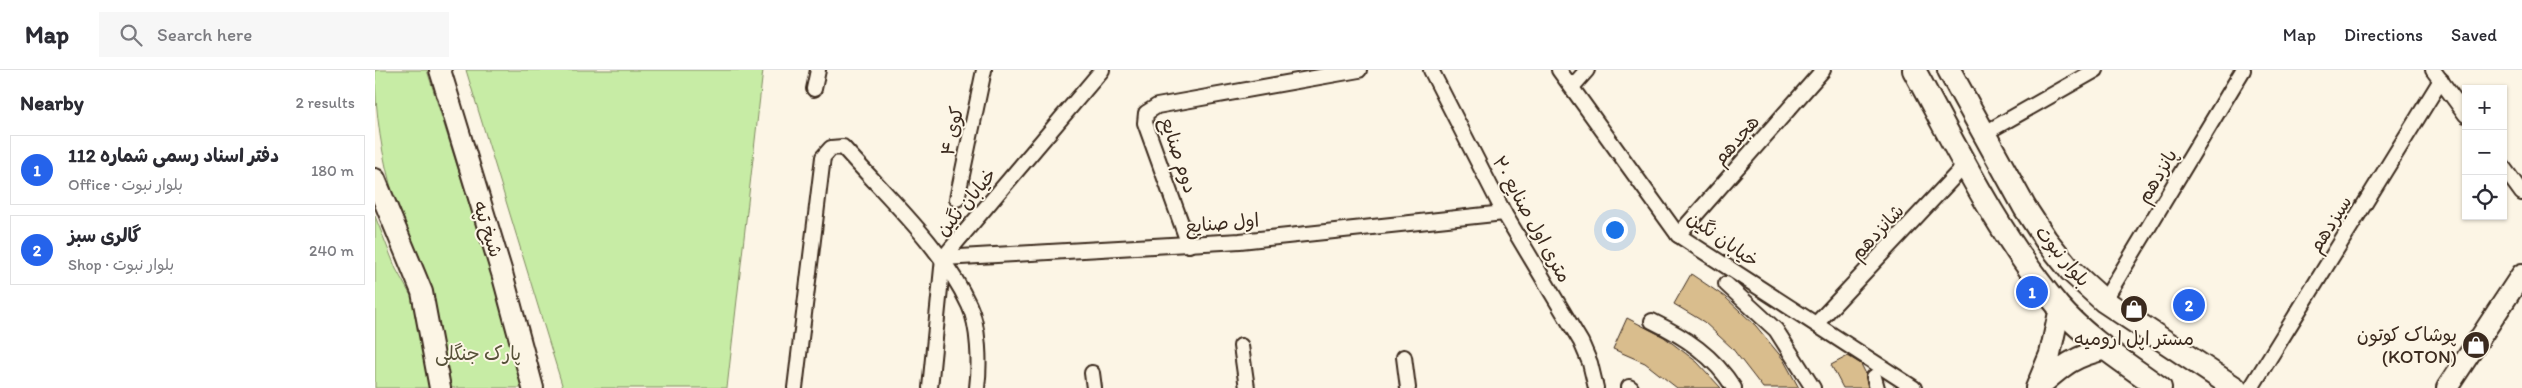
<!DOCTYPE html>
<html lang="en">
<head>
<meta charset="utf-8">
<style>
	body { margin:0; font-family:Itim,"Playpen Sans Arabic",sans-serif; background:#f7f7f7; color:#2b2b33 }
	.controls { position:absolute; right:15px; top:15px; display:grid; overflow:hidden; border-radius:0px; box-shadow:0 1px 4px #0004 }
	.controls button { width:45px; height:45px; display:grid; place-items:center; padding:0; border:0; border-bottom:1px solid #e1e1e2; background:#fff; color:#2b2b33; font:25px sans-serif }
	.you { position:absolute; left:1239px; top:159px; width:18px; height:18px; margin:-12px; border:4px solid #fff; border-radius:50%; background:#1a73e8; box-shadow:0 0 0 8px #1a73e833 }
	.badge { display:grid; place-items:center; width:32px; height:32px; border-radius:50%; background:#2563eb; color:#fff; font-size:16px; font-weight:700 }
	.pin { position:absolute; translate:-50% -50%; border:2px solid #fff; box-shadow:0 1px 5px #0006 }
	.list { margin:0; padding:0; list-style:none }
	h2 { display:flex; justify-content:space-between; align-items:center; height:65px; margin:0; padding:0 20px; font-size:21px }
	h2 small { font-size:16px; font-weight:400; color:#7c7c81 }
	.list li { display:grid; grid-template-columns:32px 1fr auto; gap:15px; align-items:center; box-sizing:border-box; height:70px; margin:0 10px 10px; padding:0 10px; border:1px solid #e1e1e2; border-radius:0px }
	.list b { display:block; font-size:19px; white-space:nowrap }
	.list p { margin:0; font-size:16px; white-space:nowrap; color:#7c7c81 }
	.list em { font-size:16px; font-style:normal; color:#7c7c81 }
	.icon { flex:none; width:28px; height:28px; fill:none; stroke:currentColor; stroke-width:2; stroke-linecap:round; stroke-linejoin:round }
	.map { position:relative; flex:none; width:2147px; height:318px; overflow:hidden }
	header { display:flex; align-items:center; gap:30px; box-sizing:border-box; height:70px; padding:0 25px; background:#fff; border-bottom:1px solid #e1e1e2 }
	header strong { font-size:24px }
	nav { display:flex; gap:28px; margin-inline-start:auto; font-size:18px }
	.search { width:350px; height:45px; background:#f7f7f7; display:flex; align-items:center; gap:12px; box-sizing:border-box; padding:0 18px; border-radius:0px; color:#7c7c81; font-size:19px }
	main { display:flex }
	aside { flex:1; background:#fff }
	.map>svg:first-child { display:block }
	.green { fill:#c7eca5; stroke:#818b62 }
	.building { fill:#d9bd8d; stroke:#3b2a1e }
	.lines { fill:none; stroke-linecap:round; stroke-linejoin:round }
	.street-casing { stroke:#3b2a1e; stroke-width:18 }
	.secondary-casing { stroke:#3b2a1e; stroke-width:24 }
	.primary-casing { stroke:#3b2a1e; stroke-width:26 }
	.street { stroke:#fcf5e5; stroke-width:14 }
	.secondary { stroke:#fcf5e5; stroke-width:20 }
	.primary { stroke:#fcf5e5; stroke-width:22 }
	.labels { text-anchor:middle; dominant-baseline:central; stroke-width:4; stroke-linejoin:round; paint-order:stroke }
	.street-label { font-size:19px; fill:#3b2a1e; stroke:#fcf5e5 }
	.poi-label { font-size:19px; fill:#3b2a1e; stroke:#fcf5e5; text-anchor:end }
	.park-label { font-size:19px; fill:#575139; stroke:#fcf5e5 }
</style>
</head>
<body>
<header>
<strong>Map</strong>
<div class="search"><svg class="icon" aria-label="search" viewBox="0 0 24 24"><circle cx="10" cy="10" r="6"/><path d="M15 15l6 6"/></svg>Search here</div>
<nav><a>Map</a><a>Directions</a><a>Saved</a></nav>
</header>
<main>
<aside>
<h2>Nearby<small>2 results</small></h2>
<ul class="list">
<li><span class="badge">1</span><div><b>دفتر اسناد رسمی شماره 112</b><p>Office · بلوار نبوت</p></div><em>180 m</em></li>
<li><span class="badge">2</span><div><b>گالری سبز</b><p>Shop · بلوار نبوت</p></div><em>240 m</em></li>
</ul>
</aside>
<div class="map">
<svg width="2147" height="318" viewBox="0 0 2147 318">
	<rect width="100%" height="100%" fill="#fcf5e5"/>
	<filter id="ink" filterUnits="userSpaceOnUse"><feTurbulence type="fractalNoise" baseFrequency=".02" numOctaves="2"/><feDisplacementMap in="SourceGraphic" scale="10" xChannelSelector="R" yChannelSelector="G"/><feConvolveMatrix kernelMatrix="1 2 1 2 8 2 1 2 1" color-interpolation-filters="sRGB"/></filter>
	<g filter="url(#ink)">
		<g class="green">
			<path d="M 0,0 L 52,0 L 123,226 L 148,318 L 72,318 C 69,286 66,255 57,224 C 47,191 29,161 19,128 C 7,88 0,42 0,0 Z"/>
			<path d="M 91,0 L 388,0 L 352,318 L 188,318 Z"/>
			<path d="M 0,146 L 21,199 L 45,242 L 54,318 L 0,318 Z"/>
		</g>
		<g class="building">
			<path d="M 1316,204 L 1350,227 L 1381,256 L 1408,289 L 1424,318 L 1388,318 L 1357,278 L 1329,252 L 1299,234 Z"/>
			<path d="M 1252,248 L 1289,267 L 1322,292 L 1346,318 L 1302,318 L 1270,293 L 1238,279 Z"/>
			<path d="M 1473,286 L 1486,294 L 1491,304 L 1493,318 L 1468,318 L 1456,295 Z"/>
		</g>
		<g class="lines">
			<g class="street-casing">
				<g id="street">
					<path d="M 1056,0 L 1129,143 L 1206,272 L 1215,293 L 1221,318"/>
					<path d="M 1184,0 L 1303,165 L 1539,318"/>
					<path d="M 2058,0 L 2091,45"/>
					<path d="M 1197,17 L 1212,0"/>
					<path d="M 439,19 L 443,0"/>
					<path d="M 1610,63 L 1721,0"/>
					<path d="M 2128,97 L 2147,123"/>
					<path d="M 582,129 L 609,0"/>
					<path d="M 1303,165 L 1448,0"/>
					<path d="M 814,175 L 770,53 L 771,43 L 782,36 L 984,0"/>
					<path d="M 568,188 L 865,171 L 1129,143"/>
					<path d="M 1351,214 L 1401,260 L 1438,318"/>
					<path d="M 1729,231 L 1868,0"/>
					<path d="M 1277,251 C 1310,267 1339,286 1359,318"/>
					<path d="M 1441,254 L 1590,95"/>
					<path d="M 866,276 L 872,318"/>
					<path d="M 1029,287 L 1033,318"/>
					<path d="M 717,303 L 719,318"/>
					<path d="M 1499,307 L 1502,318"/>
					<path d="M 1254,317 L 1256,318"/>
					<path d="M 420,318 L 448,87 L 456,78 L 468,77 C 511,126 567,176 594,235 C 604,256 605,295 602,318"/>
					<path d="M 555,318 L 568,188 L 727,0"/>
					<path d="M 1876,318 L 2066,10"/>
				</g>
			</g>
			<g class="secondary-casing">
				<g id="secondary">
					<path d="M 65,0 L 127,203 L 158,318"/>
					<path d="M 0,109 L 47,222 L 65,318"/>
					<path d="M 1664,317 C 1689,295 1699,286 1732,279"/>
					<path d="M 1661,318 L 1675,284 L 1685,238"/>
					<path d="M 2072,318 L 2147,204"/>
				</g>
			</g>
			<g class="primary-casing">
				<g id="primary">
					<path d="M 1539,0 C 1583,81 1624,166 1684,237 C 1711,268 1752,294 1785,318"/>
					<path d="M 1574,0 L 1650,138 L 1671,170 L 1696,201 L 1729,231 L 1860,318"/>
				</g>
			</g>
			<use href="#street" class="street"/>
			<use href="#secondary" class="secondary"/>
			<use href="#primary" class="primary"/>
		</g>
	</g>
	<defs>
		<g id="shop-disc" transform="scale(1.4375)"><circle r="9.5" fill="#3b2a1e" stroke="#fcf5e5"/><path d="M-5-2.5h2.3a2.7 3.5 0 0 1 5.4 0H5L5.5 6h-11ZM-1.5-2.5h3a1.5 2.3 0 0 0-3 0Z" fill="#fff"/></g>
	</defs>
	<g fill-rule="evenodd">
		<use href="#shop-disc" x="1759" y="239"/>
		<use href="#shop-disc" x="2101" y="275"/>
	</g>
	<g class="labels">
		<g class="street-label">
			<text transform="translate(577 61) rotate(-78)">کوی ۴</text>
			<text transform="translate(1361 70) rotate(-49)">هجدهم</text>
			<text transform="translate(804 85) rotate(72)">دوم صنایع</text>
			<text transform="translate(1782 106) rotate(-59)">پانزدهم</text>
			<text transform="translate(591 132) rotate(-50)">خیابان نگین</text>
			<text transform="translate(1157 149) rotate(61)">۲۰ متری اول صنایع</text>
			<text transform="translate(847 153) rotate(-5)">اول صنایع</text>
			<text transform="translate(1955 154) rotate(-58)">سیزدهم</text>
			<text transform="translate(113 159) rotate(72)">شیخ تپه</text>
			<text transform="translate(1502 162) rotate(-47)">شانزدهم</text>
			<text transform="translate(1348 169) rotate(35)">خیابان نگین</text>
			<text transform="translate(1688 186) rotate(50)">بلوار نبوت</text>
		</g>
		<g class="poi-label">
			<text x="2082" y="264">پوشاک کوتون<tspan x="2082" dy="22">(KOTON)</tspan></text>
			<text x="1759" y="268" text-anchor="middle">مستر اپل ارومیه</text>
		</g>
		<g class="park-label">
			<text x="103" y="283">پارک جنگلی</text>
		</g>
	</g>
</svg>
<div class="controls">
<button>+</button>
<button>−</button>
<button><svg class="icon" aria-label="locate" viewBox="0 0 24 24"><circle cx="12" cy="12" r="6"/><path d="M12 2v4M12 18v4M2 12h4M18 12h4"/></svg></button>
</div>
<div class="you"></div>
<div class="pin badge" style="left:1657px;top:222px">1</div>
<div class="pin badge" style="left:1814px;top:235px">2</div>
</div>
</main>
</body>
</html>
